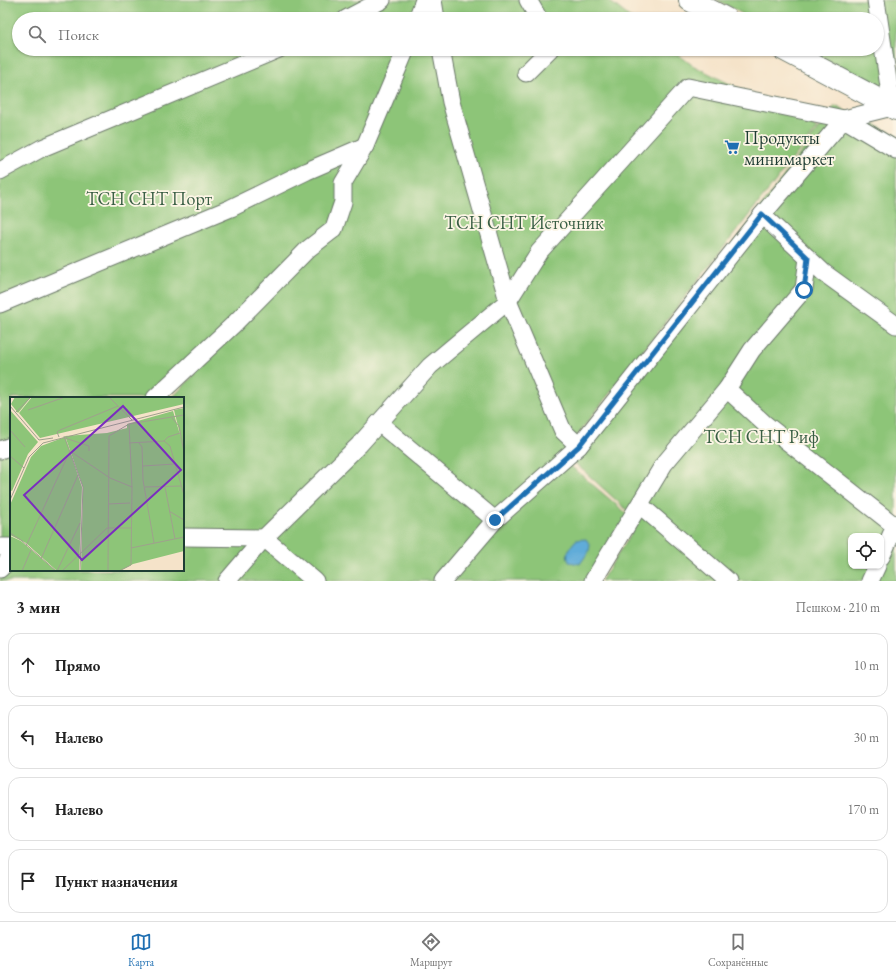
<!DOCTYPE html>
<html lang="ru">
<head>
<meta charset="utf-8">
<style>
	body { margin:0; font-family:"EB Garamond",serif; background:#f6f6f6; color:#222 }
	.controls { position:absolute; right:12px; bottom:12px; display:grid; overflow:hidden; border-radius:8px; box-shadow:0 1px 3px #0004 }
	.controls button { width:36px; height:36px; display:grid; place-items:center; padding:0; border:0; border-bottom:1px solid #e0e0e0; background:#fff; color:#222; font:20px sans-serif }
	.stop { position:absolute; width:12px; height:12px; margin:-9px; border:3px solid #1f6fb2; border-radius:50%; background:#fff }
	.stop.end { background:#1f6fb2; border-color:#fff; box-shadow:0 1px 4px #0008 }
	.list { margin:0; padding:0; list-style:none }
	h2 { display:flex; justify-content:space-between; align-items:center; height:52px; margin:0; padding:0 16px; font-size:17px }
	h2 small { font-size:13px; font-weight:400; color:#767676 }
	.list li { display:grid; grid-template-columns:26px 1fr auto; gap:12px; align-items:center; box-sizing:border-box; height:64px; margin:0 8px 8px; padding:0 8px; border:1px solid #e0e0e0; border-radius:12px }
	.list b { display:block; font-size:15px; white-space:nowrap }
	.list em { font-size:13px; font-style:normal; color:#767676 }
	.icon { flex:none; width:22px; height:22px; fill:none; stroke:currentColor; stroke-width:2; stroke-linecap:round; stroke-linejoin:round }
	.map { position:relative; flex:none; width:896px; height:581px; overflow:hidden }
	.search { position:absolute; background:#fff; box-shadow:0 1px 3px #0004; left:12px; right:12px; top:12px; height:44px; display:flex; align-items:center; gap:10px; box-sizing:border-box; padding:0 14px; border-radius:22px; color:#767676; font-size:15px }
	.sheet { height:340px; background:#fff }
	nav { display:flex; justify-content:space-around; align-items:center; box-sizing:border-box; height:56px; border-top:1px solid #e0e0e0; background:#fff; font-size:11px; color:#767676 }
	nav a { display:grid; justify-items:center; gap:2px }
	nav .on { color:#1f6fb2 }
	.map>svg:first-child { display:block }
	.green { fill:#8dc578; stroke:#568156; fill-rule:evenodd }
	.water { fill:#61acd9; stroke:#407486 }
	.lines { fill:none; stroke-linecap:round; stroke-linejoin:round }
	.minor-casing { stroke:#6a7768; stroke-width:19 }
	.major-casing { stroke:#6a7768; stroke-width:24 }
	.minor { stroke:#fff; stroke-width:17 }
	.major { stroke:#fff; stroke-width:22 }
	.route { stroke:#1f6fb2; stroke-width:5 }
	.labels { text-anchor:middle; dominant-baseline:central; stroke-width:3.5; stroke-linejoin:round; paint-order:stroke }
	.poi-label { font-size:18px; fill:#1f3d34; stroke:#fcf5e5; text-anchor:start }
	.park-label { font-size:18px; fill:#3a5f45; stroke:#fcf5e5 }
	.inset-road { fill:none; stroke:#9fa18d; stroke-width:1 }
	.view { fill:#7b2cbf; fill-opacity:0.15; stroke:#7b2cbf; stroke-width:2 }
	.inset-edge { fill:none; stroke:#1f3d34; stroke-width:2 }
</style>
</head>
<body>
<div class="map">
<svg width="896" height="581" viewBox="0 0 896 581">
	<rect width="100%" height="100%" fill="#fcf5e5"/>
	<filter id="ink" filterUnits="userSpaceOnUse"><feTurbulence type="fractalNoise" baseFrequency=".025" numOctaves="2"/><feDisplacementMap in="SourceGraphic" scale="8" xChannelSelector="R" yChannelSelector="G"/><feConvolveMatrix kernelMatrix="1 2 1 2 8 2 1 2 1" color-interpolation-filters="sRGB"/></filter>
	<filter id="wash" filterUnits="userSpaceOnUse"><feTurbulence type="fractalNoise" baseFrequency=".012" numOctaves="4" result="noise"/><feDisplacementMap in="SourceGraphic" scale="16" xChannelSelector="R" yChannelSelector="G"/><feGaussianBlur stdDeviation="0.9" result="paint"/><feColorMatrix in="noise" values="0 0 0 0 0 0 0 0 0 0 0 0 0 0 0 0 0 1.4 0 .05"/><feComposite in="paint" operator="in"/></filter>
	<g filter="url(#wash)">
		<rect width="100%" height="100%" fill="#f5e3c9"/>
		<g class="green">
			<path d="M 0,0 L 422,0 L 414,19 L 19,19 L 19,49 L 402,49 L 331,223 L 164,398 L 11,398 L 11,554 L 0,565 Z"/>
			<path d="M 427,0 L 608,0 L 632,19 L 419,19 Z"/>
			<path d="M 717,0 L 896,0 L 896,98 L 807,49 L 877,49 L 877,19 L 752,19 Z"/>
			<path d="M 407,49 L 671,49 L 692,65 L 817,128 L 560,457 L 632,518 L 593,581 L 0,581 L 0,578 L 11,567 L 11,570 L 183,570 L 183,398 L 172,398 L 334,229 Z"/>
			<path d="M 835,106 L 896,135 L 896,581 L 601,581 L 639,521 L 574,462 ZM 851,536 L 881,536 L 881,566 L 851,566 Z"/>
		</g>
		<path class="water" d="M 586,539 L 590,545 L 589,551 L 580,564 L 569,562 C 565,553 569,548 576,540 Z"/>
	</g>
	<g filter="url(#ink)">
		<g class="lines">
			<g class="minor-casing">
				<g id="minor">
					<path d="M 433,0 L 436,19"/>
					<path d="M 528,0 L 539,19"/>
					<path d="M 346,19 L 382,0"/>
					<path d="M 417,19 L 424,0"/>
					<path d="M 441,49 L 451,102 L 508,301 L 563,431 L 579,446"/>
					<path d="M 526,73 L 550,49"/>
					<path d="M 0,171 L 42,148 L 279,49"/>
					<path d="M 762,215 L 824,273 L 896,325"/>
					<path d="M 0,304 L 231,208 L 307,171 L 365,146"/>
					<path d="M 727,389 L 765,424 L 895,526"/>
					<path d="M 155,398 L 233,325 L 308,249 L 334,229 L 343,202 L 343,183 L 365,146 L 406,49"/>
					<path d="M 379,423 L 495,520"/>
					<path d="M 0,450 L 11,446"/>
					<path d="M 640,505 L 728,581"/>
					<path d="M 183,537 L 264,538 L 315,581"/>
					<path d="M 0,547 L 11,547"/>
					<path d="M 881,557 L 896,524"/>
					<path d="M 0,569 L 11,557"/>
					<path d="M 227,581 L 264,538 L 359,445 L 430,366 L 508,301 L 539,252 L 688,87 L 844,119 L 896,150"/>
					<path d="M 443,581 L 495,520 L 579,446 L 762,215 L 844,119 L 892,107 L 876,0"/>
					<path d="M 593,581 L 664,464 L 727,389 L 752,350 L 804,289 L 808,258"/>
					<path d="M 870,581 L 877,566"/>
				</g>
			</g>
			<g class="major-casing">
				<g id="major">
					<path d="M 690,0 L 726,19"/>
					<path d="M 783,49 L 896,109"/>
				</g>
			</g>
			<use href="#minor" class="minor"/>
			<use href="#major" class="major"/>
		</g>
	</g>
	<g class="lines" filter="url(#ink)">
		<path class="route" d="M 495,520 L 579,446 L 762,214 L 808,258 L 804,290"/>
	</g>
	<defs>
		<g id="supermarket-bare" transform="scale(1.2)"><path d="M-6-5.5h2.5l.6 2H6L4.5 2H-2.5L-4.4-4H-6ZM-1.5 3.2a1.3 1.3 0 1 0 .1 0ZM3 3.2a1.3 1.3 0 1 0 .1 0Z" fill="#1f6fb2" stroke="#fcf5e5" stroke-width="2.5" paint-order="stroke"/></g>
	</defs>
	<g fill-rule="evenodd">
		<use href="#supermarket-bare" x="732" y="147"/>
	</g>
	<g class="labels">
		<g class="poi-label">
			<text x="744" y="137">Продукты<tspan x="744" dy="21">минимаркет</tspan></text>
		</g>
		<g class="park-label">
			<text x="149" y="198">ТСН СНТ Порт</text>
			<text x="524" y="222">ТСН СНТ Источник</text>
			<text x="761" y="436">ТСН СНТ Риф</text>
		</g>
	</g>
	<g transform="translate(10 397)">
		<rect width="174" height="174" fill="#f5e3c9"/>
		<path d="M 5,0 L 21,0 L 8,16 L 1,7 ZM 22,0 L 174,0 L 174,7 L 30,41 L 9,16 ZM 174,11 L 174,154 L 123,167 L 110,174 L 71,174 L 73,90 L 55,39 L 97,36 L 117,31 L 117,27 L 163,14 L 171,41 L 164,13 ZM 0,13 L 28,45 L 18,57 L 2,94 L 0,93 ZM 55,40 L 72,90 L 69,174 L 47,174 L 16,146 L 0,138 L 0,108 L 21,60 L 31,49 ZM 0,139 L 11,144 L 46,174 L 0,174 Z" fill="#8dc578"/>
		<path class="inset-road" d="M 99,0 L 122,23M 0,9 L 29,43 L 43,41M 18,13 L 55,0M 6,15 L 21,0M 162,21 L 169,29 L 174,55M 0,33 L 15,50M 54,39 L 73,90 L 70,174M 49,40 L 47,35 L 50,33 L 108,9M 55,41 L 79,49 L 79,54M 154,44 L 160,49 L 174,98M 119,46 L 154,44 L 158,40 L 170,36M 129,46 L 132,50 L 133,83 L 144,146M 0,59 L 14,71M 133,69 L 165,67M 135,90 L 171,89M 155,90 L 165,142M 0,103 L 19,60 L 33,46 L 174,10M 98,107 L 120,106M 159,114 L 174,123M 0,136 L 11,143 L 46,174M 16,149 L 60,54 L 100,81 L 122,90M 121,151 L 174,140M 31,162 L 68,78M 12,174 L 21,153M 47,174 L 70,126M 52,174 L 97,131 L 121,131M 98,174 L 99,39 L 119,27 L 174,18M 109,174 L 121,168 L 122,90 L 119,27"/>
		<path class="view" d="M 113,9 L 171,73 L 72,163 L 14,98 Z"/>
		<rect width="174" height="174" class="inset-edge"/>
	</g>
</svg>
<div class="controls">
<button><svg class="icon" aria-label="locate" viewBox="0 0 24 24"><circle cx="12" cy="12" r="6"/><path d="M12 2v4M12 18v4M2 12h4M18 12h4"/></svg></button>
</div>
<div class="stop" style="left:804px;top:290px"></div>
<div class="stop end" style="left:495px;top:520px"></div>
<div class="search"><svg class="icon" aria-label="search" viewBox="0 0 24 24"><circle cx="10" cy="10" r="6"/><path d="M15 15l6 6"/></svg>Поиск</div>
</div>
<section class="sheet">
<h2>3 мин<small>Пешком · 210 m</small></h2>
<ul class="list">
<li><svg class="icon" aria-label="ahead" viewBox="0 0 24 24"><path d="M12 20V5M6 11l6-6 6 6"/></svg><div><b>Прямо</b></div><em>10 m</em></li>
<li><svg class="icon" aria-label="left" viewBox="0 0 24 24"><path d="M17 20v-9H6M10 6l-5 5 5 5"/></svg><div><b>Налево</b></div><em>30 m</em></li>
<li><svg class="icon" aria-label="left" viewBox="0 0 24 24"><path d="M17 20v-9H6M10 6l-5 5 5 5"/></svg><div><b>Налево</b></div><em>170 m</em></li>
<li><svg class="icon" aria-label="arrive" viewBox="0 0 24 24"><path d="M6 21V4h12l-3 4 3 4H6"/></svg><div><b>Пункт назначения</b></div></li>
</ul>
</section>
<nav>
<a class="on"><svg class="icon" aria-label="map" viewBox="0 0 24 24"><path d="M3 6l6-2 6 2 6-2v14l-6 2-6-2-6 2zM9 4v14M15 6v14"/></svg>Карта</a>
<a><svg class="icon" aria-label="directions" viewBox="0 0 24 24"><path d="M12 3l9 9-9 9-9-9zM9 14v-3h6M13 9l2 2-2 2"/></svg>Маршрут</a>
<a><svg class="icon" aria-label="saved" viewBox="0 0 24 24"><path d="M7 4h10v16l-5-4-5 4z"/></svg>Сохранённые</a>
</nav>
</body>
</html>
